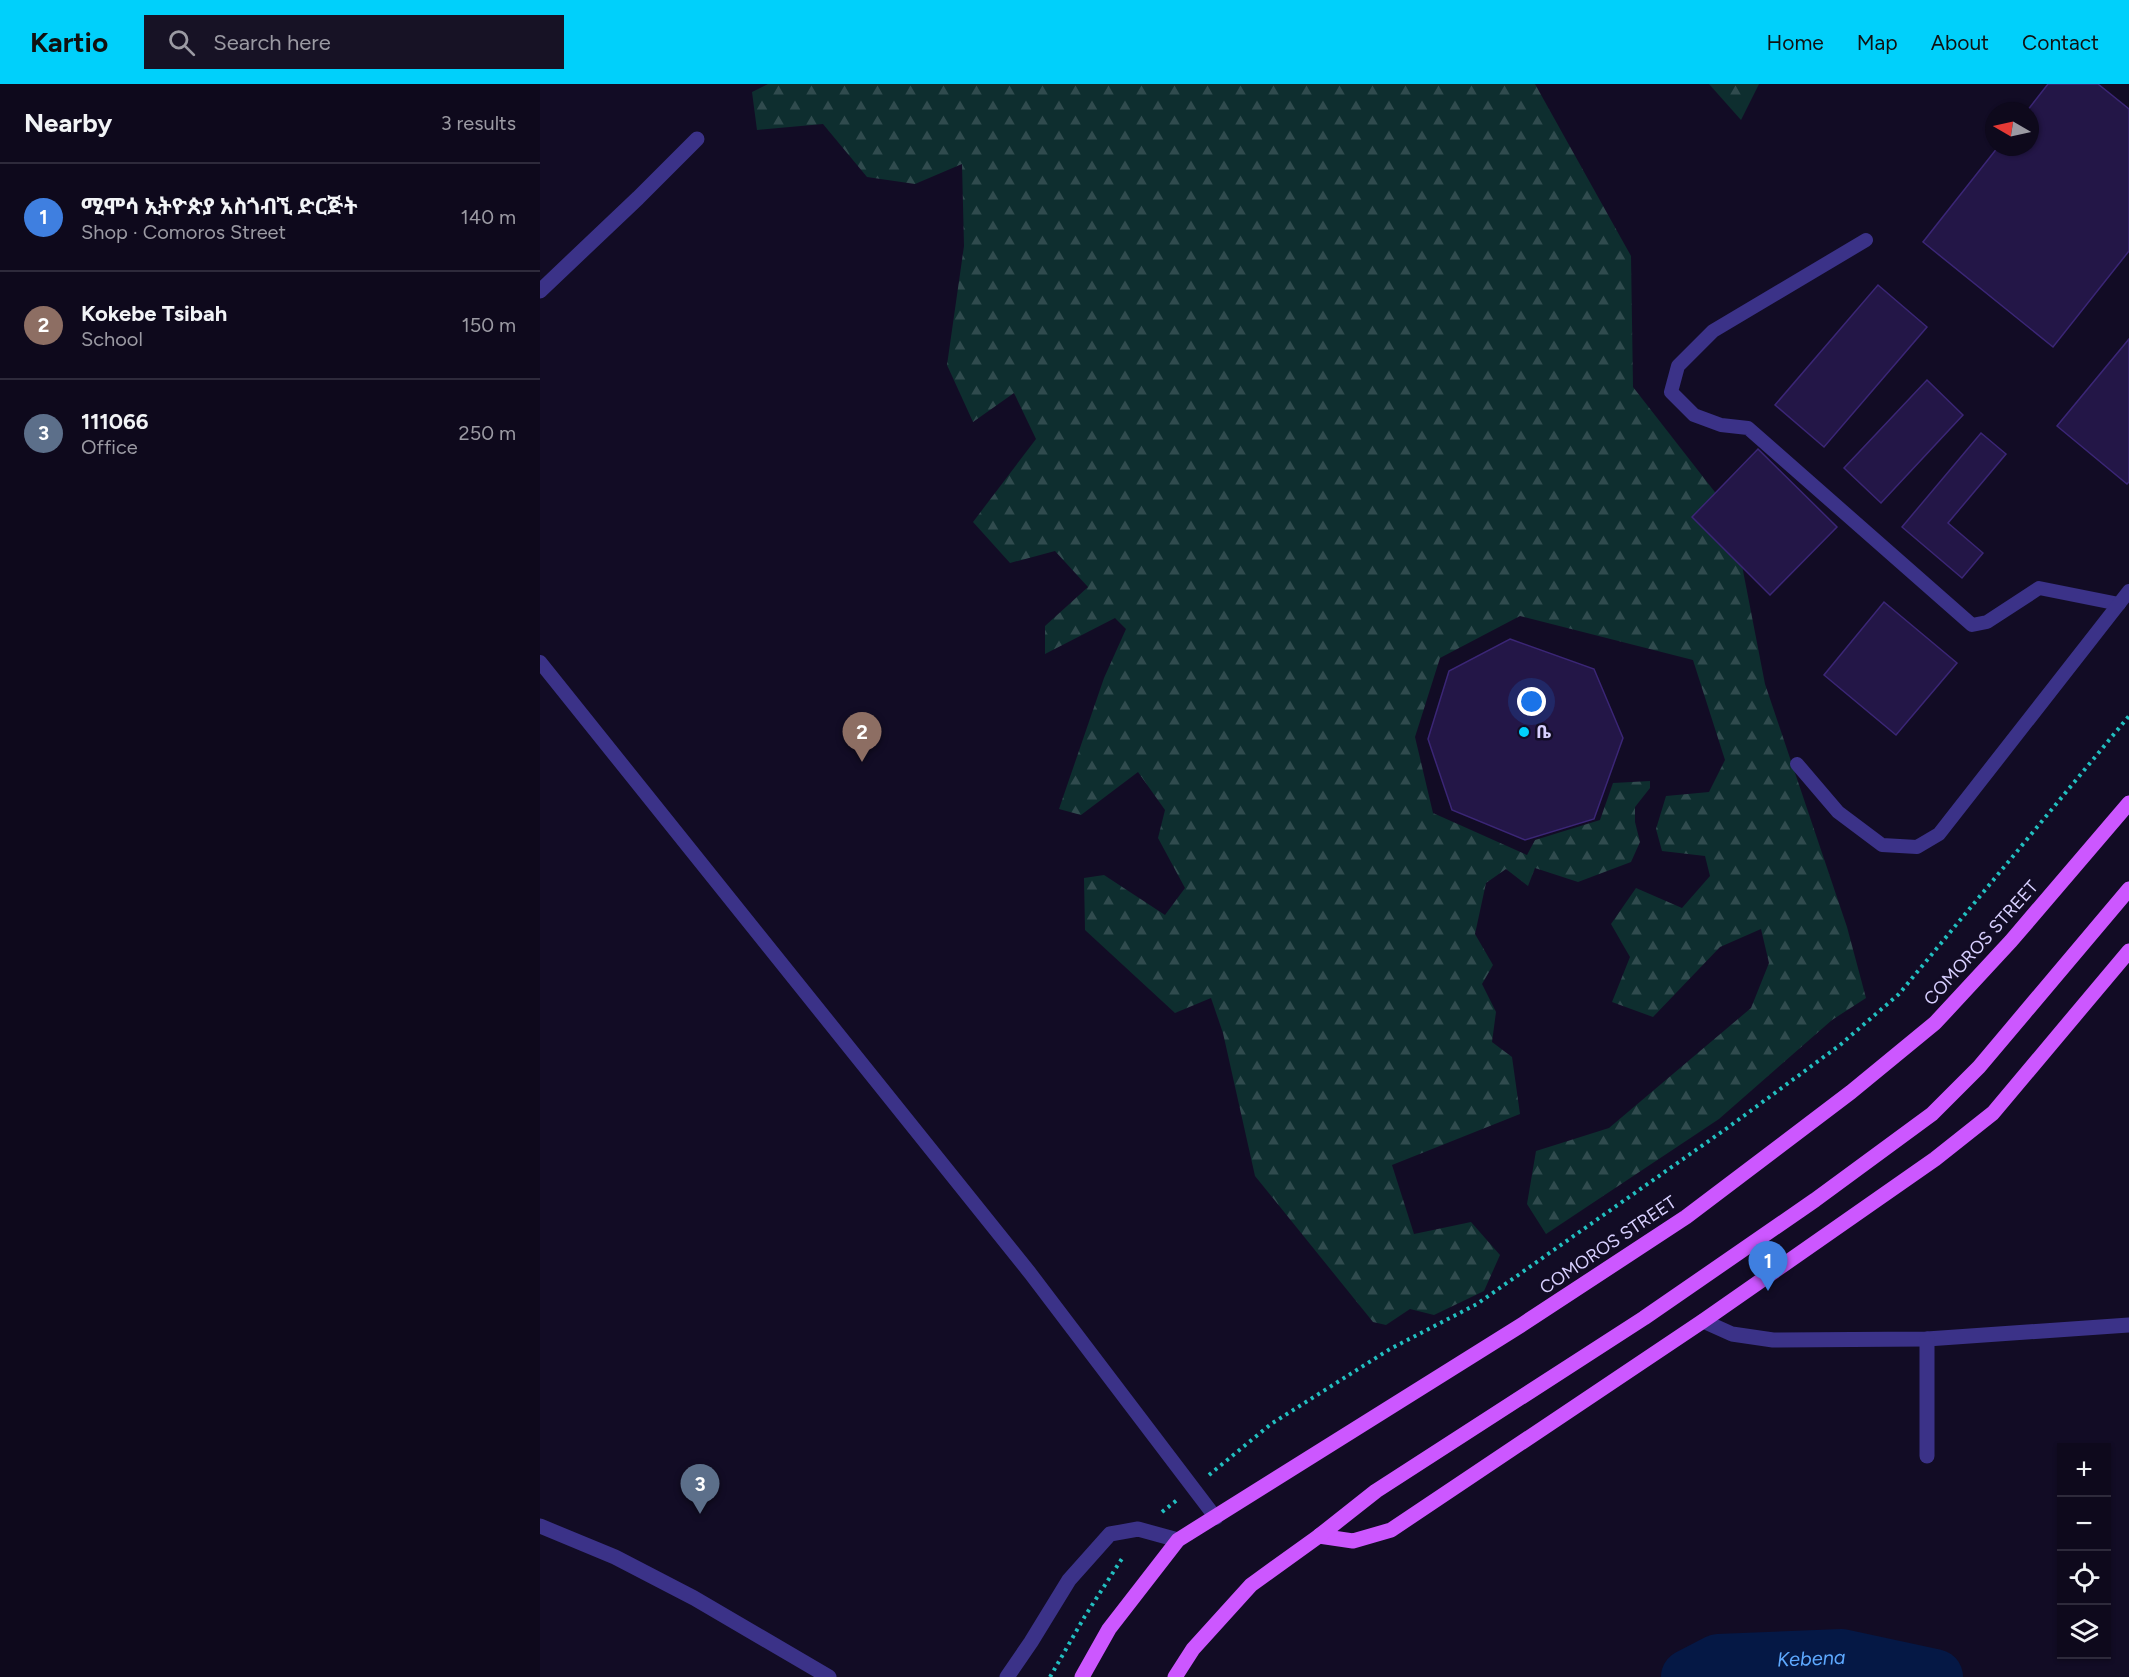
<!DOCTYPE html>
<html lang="en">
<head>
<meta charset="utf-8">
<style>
	body { margin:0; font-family:Figtree,"Noto Sans Ethiopic",sans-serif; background:#171225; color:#f1f3f6 }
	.controls { position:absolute; right:18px; bottom:18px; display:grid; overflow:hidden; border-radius:0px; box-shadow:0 2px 4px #0004 }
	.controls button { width:54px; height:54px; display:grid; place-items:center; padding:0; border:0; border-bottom:2px solid #2e2a3b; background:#0e091c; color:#f1f3f6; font:30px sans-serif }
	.compass { position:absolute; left:1445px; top:18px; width:54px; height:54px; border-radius:50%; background:#0e091c; box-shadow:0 2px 4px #0004; rotate:279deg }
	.you { position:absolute; left:992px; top:618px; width:21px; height:21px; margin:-15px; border:4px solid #fff; border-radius:50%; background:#1a73e8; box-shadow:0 0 0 9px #1a73e833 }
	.badge { display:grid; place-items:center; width:39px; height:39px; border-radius:50%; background:#00d0fb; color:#fff; font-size:20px; font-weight:700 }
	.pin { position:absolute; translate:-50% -50px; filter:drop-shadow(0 2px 3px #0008) }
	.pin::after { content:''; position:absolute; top:32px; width:21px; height:18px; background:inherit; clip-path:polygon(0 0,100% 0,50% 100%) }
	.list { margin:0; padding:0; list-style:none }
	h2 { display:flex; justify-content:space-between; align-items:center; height:78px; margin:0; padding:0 24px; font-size:26px }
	h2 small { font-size:20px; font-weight:400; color:#9b9aa3 }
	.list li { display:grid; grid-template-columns:39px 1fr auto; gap:18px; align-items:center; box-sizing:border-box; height:108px; padding:0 24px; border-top:2px solid #2e2a3b }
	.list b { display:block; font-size:22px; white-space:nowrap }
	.list p { margin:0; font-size:20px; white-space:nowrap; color:#9b9aa3 }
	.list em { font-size:20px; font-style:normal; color:#9b9aa3 }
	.icon { flex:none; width:33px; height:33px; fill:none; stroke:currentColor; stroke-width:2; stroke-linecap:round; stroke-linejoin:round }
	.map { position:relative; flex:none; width:1589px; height:1593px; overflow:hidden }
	header { display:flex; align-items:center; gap:36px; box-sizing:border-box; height:84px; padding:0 30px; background:#00d0fb; color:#111 }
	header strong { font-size:28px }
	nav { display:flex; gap:33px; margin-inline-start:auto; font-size:21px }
	.search { width:420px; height:54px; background:#171225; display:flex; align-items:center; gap:15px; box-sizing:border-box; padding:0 21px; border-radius:0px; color:#9b9aa3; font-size:22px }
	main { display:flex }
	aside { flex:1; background:#0e091c }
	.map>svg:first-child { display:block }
	.forest { fill:url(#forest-firs) }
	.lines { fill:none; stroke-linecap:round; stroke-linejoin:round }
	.river { stroke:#051845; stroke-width:56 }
	.building { fill:#231647; stroke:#3b2676; stroke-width:1.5 }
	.path { stroke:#22bfc0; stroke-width:4; stroke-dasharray:3 4.5; stroke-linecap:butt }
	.lane { stroke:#3b3288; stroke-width:14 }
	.street { stroke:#3b3288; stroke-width:15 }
	.primary { stroke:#cc57ff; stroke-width:15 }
	.poi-dot { fill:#00d0fb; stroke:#120c25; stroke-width:2 }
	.labels { text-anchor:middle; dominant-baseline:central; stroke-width:5; stroke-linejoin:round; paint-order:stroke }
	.poi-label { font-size:18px; font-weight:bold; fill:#d8d0ff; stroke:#120c25; text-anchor:start }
	.street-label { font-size:18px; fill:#d8d0ff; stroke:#120c25 }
	.water-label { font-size:20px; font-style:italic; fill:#5ea9ff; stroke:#120c25 }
</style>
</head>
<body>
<header>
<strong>Kartio</strong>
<div class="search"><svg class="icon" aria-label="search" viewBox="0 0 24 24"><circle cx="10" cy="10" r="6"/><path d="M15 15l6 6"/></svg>Search here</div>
<nav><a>Home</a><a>Map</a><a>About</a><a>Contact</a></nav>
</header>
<main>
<aside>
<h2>Nearby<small>3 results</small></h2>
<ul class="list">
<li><span class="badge" style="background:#3f7fe0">1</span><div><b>ሚሞሳ ኢትዮጵያ አስጎብኚ ድርጅት</b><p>Shop · Comoros Street</p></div><em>140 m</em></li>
<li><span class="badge" style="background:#8d6e63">2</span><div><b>Kokebe Tsibah</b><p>School</p></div><em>150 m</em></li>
<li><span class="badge" style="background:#5c6f8a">3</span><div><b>111066</b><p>Office</p></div><em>250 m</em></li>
</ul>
</aside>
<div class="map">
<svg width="1589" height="1593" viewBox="0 0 1589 1593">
	<defs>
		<pattern id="forest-firs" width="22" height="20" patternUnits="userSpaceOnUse" patternTransform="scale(1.5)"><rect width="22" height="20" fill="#0e2e2f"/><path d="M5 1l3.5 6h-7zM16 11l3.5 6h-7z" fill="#304b4e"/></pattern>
	</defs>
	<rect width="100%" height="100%" fill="#120c25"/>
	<g class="forest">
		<path d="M 228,0 L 995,0 L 1091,172 L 1093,303 L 1192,430 L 1225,600 L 1307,843 L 1326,914 L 1292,936 L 1179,1035 L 1006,1150 L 987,1120 L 996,1067 L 1069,1044 L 1211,924 L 1229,879 L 1221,845 L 1180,863 L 1113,933 L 1072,918 L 1090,873 L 1071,840 L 1096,804 L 1142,824 L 1170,792 L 1165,772 L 1122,767 L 1116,745 L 1126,712 L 1169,708 L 1185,676 L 1153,576 L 980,532 L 900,574 L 875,653 L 893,729 L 987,771 L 995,756 L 1060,736 L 1073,699 L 1110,697 L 1110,704 L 1095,723 L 1095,738 L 1100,758 L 1091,778 L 1038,798 L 995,784 L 988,802 L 966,785 L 946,799 L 935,850 L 953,881 L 942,900 L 956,928 L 952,958 L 972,973 L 980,1030 L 852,1081 L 874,1150 L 931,1138 L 960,1171 L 944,1207 L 894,1231 L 870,1225 L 846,1241 L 833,1238 L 715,1092 L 683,949 L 671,914 L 635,929 L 545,846 L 544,794 L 564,791 L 625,831 L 645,804 L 618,754 L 625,726 L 598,688 L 541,731 L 519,725 L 564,594 L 586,545 L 575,534 L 505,570 L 505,542 L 548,503 L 515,467 L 470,479 L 433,438 L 496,355 L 474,309 L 433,338 L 407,281 L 424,162 L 422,80 L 375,100 L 327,93 L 283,40 L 217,46 L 212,8 Z"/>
		<path d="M 1169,0 L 1219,0 L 1201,36 Z"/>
	</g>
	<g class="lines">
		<path class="river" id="s1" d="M 1149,1593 L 1178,1578 L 1302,1573 L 1395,1593"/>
	</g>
	<g class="building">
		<path d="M 1508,0 L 1558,0 L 1589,25 L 1589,167 L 1513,263 L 1383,158 L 1458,63 L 1490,63 L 1490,27 L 1487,27 Z"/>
		<path d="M 1338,201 L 1387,243 L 1284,363 L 1235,321 Z"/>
		<path d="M 1589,255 L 1589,398 L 1587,400 L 1517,342 Z"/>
		<path d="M 1387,296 L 1423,331 L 1341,419 L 1304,384 Z"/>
		<path d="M 1441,349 L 1466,370 L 1408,439 L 1443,469 L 1422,494 L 1362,443 Z"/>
		<path d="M 1218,365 L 1297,443 L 1230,511 L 1152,433 Z"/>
		<path d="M 1344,518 L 1417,579 L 1356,651 L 1284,591 Z"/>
		<path d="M 970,555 L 1054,585 L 1083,654 L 1054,735 L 985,756 L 912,726 L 888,655 L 909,587 Z"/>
	</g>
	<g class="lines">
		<g class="path">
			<path d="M 669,1391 L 731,1340 L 850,1265 L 937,1220 L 1190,1042 L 1300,961 L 1359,910 L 1589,632"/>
			<path d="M 622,1428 L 637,1416"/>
			<path d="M 510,1593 L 545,1532 L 583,1473"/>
		</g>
		<g class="lane">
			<path d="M 1326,156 L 1173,247 L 1138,282 L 1131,308 L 1154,331 L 1181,341 L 1208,344 L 1432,541 L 1447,538 L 1499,504 L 1579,520"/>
			<path d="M 0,578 L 490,1189 L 676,1434"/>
			<path d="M 1257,680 L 1298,728 L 1342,761 L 1377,763 L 1399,750 L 1589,507"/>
		</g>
		<g class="street">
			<path d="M 0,207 L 98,114 L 157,55"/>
			<path d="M 1163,1237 L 1192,1250 L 1233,1256 L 1387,1255 L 1589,1241"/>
			<path d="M 1387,1255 L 1387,1372"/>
			<path d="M 0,1442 L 75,1473 L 154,1514 L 289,1593"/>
			<path d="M 467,1593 L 491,1558 L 529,1496 L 570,1450 L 598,1445 L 638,1456"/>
		</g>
		<g class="primary">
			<path d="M 779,1452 L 813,1457 L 851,1446 L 1163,1237 L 1395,1075 L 1453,1029 L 1589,867"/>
			<path d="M 542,1593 L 569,1545 L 638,1456 L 983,1240 L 1146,1133 L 1311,1008 L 1395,939 L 1471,857 L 1589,719"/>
			<path d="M 635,1593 L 653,1565 L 711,1501 L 779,1452 L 836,1407 L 1104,1234 L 1275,1116 L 1392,1030 L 1439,983 L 1589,805"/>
		</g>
	</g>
	<circle class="poi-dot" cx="984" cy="648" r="6"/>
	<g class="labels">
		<g class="poi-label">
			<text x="996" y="648">ቤ</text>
		</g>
		<g class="street-label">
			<text transform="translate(1441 859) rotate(-48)">COMOROS STREET</text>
			<text transform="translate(1068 1161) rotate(-34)">COMOROS STREET</text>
		</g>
		<g class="water-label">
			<text stroke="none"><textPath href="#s1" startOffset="126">Kebena</textPath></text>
		</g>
	</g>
</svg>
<div class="controls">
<button>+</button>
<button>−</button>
<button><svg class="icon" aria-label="locate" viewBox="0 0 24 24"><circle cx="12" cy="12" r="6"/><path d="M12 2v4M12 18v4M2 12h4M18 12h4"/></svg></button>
<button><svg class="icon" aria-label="layers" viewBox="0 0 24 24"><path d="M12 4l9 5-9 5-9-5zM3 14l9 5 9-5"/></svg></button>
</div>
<svg class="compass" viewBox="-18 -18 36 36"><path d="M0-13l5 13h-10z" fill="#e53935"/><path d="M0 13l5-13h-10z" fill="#9b9aa3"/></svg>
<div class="you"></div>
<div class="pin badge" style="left:1228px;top:1207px;background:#3f7fe0">1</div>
<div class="pin badge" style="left:322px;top:678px;background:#8d6e63">2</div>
<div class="pin badge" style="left:160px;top:1430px;background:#5c6f8a">3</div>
</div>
</main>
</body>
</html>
